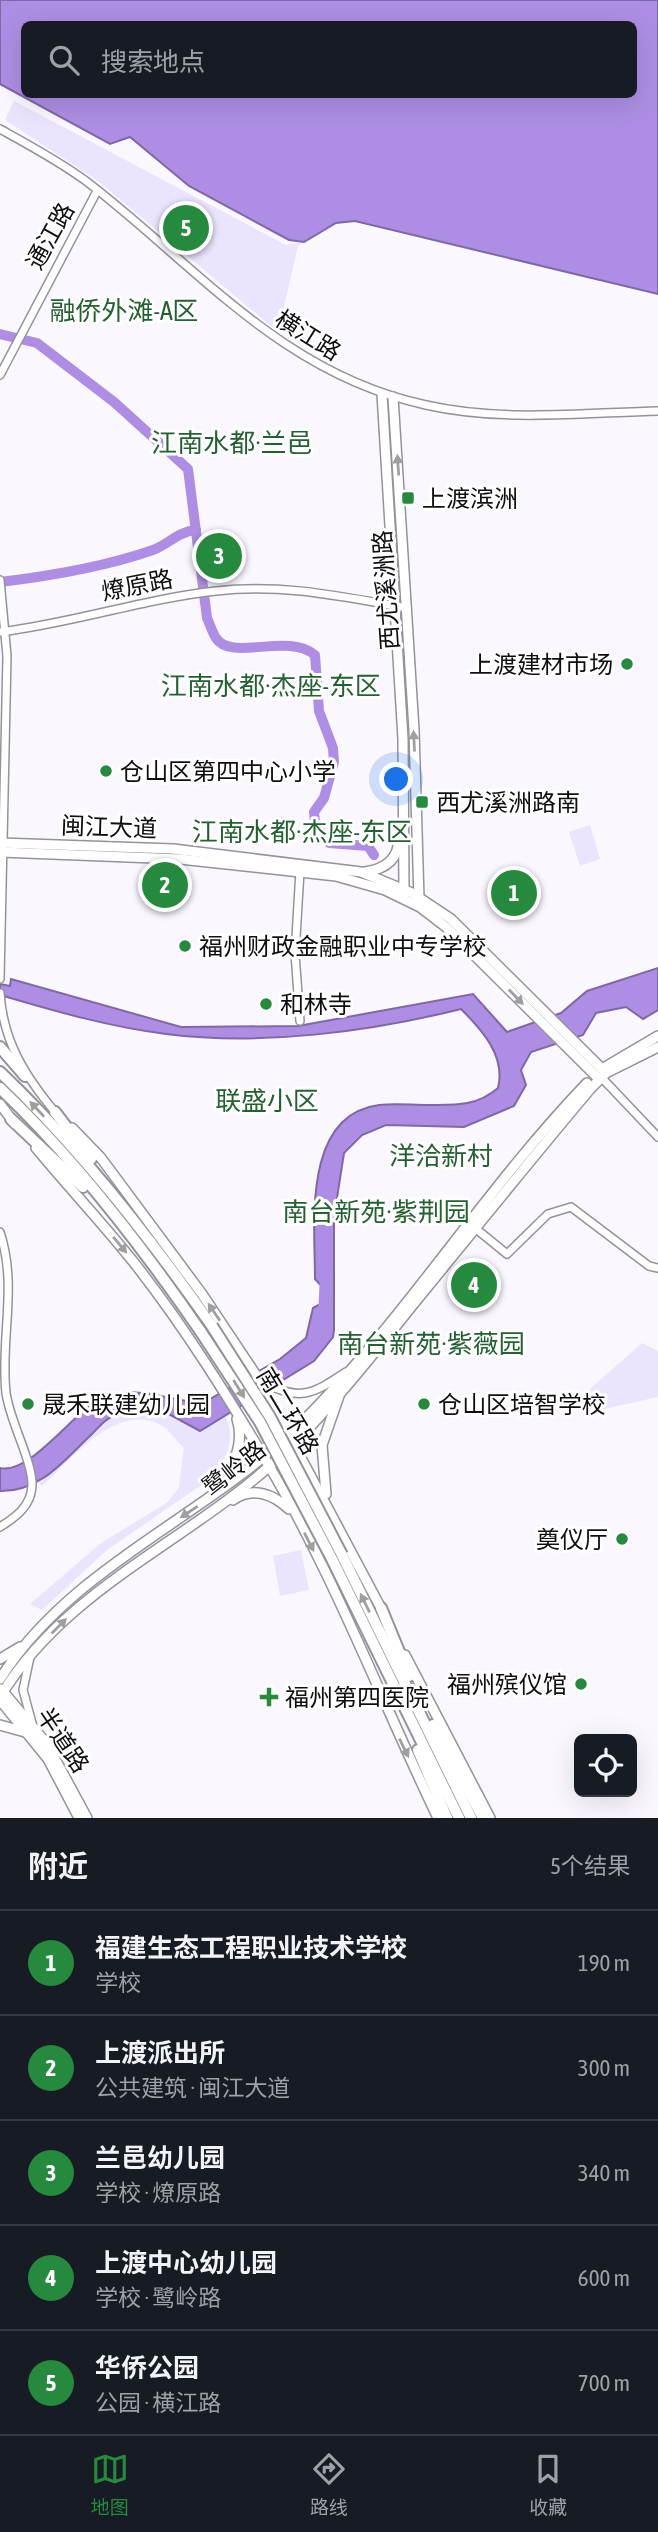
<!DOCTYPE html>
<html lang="zh">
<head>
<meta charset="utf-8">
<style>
	body { margin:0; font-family:"Asap Condensed","Noto Sans SC",sans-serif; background:#242831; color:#f1f3f6 }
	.controls { position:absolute; right:21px; bottom:21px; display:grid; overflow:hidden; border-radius:10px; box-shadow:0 7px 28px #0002 }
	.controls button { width:63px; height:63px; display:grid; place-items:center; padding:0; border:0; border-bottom:2px solid #363941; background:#171b24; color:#f1f3f6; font:35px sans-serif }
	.you { position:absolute; left:397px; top:780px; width:24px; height:24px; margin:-18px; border:5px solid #fff; border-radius:50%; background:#1a73e8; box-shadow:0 0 0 10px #1a73e833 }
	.badge { display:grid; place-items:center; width:46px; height:46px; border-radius:50%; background:#25893e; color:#fff; font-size:23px; font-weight:700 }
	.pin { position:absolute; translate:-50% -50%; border:4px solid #fff; box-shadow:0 2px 7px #0006 }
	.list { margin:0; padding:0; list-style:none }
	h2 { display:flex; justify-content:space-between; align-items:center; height:91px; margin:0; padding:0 28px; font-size:30px }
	h2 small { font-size:23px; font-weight:400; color:#9ea1a6 }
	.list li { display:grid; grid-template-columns:46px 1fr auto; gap:21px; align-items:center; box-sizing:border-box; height:105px; padding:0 28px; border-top:2px solid #363941 }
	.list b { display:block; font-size:26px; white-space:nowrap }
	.list p { margin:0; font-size:23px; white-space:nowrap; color:#9ea1a6 }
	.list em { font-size:23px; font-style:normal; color:#9ea1a6 }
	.icon { flex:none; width:38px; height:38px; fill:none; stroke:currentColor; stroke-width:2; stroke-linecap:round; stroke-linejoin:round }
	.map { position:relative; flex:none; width:658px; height:1818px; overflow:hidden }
	.search { position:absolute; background:#171b24; box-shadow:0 7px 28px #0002; left:21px; right:21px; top:21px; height:77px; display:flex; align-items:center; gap:18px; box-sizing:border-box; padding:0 24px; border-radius:10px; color:#9ea1a6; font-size:26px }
	.sheet { height:616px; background:#171b24 }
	nav { display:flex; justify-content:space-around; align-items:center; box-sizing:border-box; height:98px; border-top:2px solid #363941; background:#171b24; font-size:19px; color:#9ea1a6 }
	nav a { display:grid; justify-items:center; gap:4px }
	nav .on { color:#25893e }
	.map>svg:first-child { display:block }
	.green { fill:#ebe4fd }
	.water { fill:#ad8ee4; stroke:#7e68a5; stroke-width:2; fill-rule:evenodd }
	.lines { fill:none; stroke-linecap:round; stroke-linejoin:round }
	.river { stroke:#ad8ee4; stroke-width:10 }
	.minor-casing { stroke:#95929b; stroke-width:10 }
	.major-casing { stroke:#95929b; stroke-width:12 }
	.highway-casing { stroke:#95929b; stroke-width:14 }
	.minor { stroke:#fff; stroke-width:7 }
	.major { stroke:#fff; stroke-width:9 }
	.highway { stroke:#fff; stroke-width:10 }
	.highway-bridge-casing { stroke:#95929b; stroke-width:14; stroke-linecap:butt }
	.highway-bridge { stroke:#fff; stroke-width:10 }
	.oneway { fill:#9f9fa0 }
	.poi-dot { fill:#25893e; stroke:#fff; stroke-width:2.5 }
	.labels { text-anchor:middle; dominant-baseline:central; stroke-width:6; stroke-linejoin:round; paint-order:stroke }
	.street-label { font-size:24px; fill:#0f0f12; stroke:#fff }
	.poi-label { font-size:24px; fill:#0f0f12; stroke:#fff; text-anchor:start }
	.neighbourhood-label { font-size:26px; fill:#246131; stroke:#fff }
</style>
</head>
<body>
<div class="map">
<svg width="658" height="1818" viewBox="0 0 658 1818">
	<rect width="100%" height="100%" fill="#faf8fe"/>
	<g class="green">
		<path d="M 14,101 L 286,245 L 304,242 L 298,246 L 278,332 L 98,181 L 5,120 Z"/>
		<path d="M 590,825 L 600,859 L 580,866 L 569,832 Z"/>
		<path d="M 642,1343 L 658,1351 L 658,1397 L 591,1412 L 584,1394 Z"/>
		<path d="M 144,1411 L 165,1416 L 166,1413 L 175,1415 L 174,1418 L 200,1431 L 225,1416 C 237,1436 226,1464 210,1479 L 107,1550 L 42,1610 L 30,1604 L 101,1543 L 168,1502 L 179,1487 L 184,1448 C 176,1441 169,1429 161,1425 C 116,1401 71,1460 42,1486 L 39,1484 L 110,1417 Z"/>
		<path d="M 301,1550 L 309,1590 L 280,1596 L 273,1556 Z"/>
	</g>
	<g class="water">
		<path d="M 0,0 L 658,0 L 658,294 L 355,221 L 336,223 L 304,242 L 289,240 L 189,186 L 130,137 L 110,144 L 0,84 ZM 634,24 L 634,94 L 24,94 L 24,24 Z"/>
		<path d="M 658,968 L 658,1010 L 643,1019 L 626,1007 L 596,1013 L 583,1035 L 531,1052 L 521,1070 L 526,1085 L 514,1106 L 464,1127 L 386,1125 L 362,1135 L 344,1153 L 334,1217 L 334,1330 L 333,1337 L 314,1361 L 200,1431 L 167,1413 L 165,1416 C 146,1415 132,1410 113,1416 C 105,1419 98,1428 92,1434 C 64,1460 41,1492 0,1491 L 0,1468 C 30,1475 73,1412 101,1399 C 133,1383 170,1401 203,1403 L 280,1359 L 306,1338 L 313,1308 L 328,1300 L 328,1293 L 315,1279 C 315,1224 302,1115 379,1105 C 395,1103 412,1105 427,1105 C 454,1105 476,1107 498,1088 C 506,1056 482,1030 461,1009 C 369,1032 261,1046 166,1034 C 110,1027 54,1011 0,995 L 0,984 L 10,986 L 11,979 L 181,1027 L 298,1026 L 473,994 L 507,1032 L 561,1013 L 587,991 Z"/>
	</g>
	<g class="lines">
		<g class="river">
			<path d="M 0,334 L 37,343 L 114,402 L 188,469 L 207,618 C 210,624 212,632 216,638 C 231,662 288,632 315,655 L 319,711 L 333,748 L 334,762 L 324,798 L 314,812 L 315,822 L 329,843 L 368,846 L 374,855"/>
			<path d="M 0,582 C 51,576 104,567 153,550 C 169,544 177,532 196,530"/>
			<path d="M 323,1315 L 325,1276"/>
		</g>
		<g class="minor-casing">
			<g id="minor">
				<path d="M 0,129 C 29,145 59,161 86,181 C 197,266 281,374 426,405 C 501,422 582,413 658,411"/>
				<path d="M 0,375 L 97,191"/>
				<path d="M 0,580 L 7,656 L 0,979"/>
				<path d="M 0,632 C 73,623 143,599 216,591 C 281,583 344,597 407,608"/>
				<path d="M 0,993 C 3,1041 25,1076 55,1112"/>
				<path d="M 300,1021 L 295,954 L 300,871"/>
				<path d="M 601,1077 L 658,1137"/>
				<path d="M 475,1228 L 507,1254 L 548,1214 L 571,1207 L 649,1266 L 658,1268"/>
				<path d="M 0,1232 C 18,1287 0,1338 6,1393 C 10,1422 33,1462 32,1486 C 31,1506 16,1517 0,1527"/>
				<path d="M 260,1381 C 300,1401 310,1396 346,1372"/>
				<path d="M 30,1657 L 23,1690 L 32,1723"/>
			</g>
		</g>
		<g class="major-casing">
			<g id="major">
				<path d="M 382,394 L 403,739 L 404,892"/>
				<path d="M 393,397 L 414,730 L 419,899"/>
				<path d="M 0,843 L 173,849 L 361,872 L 412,893 L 451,919 L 605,1072"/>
				<path d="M 0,852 L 180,859 L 336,876 L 385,890 L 420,907 L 446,927 L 599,1079"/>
				<path d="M 365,872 C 386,869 399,859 399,837"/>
				<path d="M 602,1069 L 658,1036"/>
				<path d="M 0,1104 L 15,1124"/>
				<path d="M 72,1128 L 101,1158 L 202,1294 L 260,1381 L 383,1612"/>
				<path d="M 36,1148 C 70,1189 107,1228 139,1269 C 187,1331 228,1397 268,1464 C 335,1577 381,1700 438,1818"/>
				<path d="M 218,1487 C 233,1468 245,1444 237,1419"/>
				<path d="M 326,1494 L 322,1445 L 339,1396"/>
				<path d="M 233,1500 C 252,1486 273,1494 289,1509"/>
				<path d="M 405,1655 L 490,1818"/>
				<path d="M 0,1659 L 20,1647"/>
				<path d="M 0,1679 C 72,1566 204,1518 297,1427 C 404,1322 483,1191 587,1083"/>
				<path d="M 1,1689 L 47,1744 L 87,1818"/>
				<path d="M 0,1697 C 67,1586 193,1540 284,1453 C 332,1407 374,1353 416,1301 C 474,1230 532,1158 591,1088 L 606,1073 L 658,1047"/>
				<path d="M 0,1700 L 48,1759 L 79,1818"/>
				<path d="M 0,1725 L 25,1732"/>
			</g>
		</g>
		<g class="highway-casing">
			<g id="highway">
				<path d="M 0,1047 L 25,1076"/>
				<path d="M 0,1072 C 80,1148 149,1236 212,1326"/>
				<path d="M 0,1088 C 76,1160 142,1246 201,1332"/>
				<path d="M 55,1112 L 91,1159"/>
				<path d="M 11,1119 L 83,1187"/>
				<path d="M 342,1555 L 471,1818"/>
				<path d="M 332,1559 L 459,1818"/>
				<path d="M 381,1608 L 409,1676"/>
				<path d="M 433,1725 L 483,1818"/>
				<path d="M 418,1750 L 447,1818"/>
			</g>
		</g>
		<use href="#minor" class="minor"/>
		<use href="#major" class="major"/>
		<use href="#highway" class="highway"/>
		<g class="highway-bridge-casing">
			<g id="highway-bridge">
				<path d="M 212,1326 L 270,1417 L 342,1555"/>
				<path d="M 201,1332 L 260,1422 L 332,1559"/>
			</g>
		</g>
		<use href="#highway-bridge" class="highway-bridge"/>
	</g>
	<defs><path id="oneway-solid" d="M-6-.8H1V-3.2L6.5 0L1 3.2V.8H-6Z" transform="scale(1.75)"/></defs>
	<g class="oneway">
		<use href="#oneway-solid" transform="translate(398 465) rotate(-94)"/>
		<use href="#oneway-solid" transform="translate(414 741) rotate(-93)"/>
		<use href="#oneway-solid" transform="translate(516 997) rotate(46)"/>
		<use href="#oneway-solid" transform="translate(37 1109) rotate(-133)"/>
		<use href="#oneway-solid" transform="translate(120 1245) rotate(50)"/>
		<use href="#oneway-solid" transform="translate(214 1312) rotate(-124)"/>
		<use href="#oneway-solid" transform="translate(239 1389) rotate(58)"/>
		<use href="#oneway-solid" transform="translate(189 1512) rotate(146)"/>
		<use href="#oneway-solid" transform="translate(309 1542) rotate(63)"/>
		<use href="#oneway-solid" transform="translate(365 1603) rotate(-116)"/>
		<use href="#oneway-solid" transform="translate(59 1626) rotate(-45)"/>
		<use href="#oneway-solid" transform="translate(404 1748) rotate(64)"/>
	</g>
	<g class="poi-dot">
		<rect x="401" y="491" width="14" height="14" rx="3.5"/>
		<circle cx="627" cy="664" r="7"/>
		<circle cx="106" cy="771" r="7"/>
		<rect x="415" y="795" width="14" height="14" rx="3.5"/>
		<circle cx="185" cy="946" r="7"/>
		<circle cx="266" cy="1004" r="7"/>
		<circle cx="28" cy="1404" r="7"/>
		<circle cx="424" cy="1404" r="7"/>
		<circle cx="622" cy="1539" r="7"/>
		<circle cx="581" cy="1684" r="7"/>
		<path d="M265.5 1686.5h7v7h7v7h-7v7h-7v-7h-7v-7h7z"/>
	</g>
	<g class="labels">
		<g class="street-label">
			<text transform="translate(50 236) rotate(-61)">通江路</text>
			<text transform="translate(308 335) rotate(32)">横江路</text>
			<text transform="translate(137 585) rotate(-11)">燎原路</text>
			<text transform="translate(386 590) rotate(-94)">西尤溪洲路</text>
			<text transform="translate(109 827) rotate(2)">闽江大道</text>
			<text transform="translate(288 1411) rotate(59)">南二环路</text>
			<text transform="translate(234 1468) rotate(-38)">鹭岭路</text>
			<text transform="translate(63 1740) rotate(56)">半道路</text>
		</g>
		<g class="poi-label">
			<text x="422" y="498">上渡滨洲</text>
			<text x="613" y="664" text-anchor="end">上渡建材市场</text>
			<text x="120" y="771">仓山区第四中心小学</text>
			<text x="436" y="802">西尤溪洲路南</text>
			<text x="199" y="946">福州财政金融职业中专学校</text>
			<text x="280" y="1004">和林寺</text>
			<text x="42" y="1404">晟禾联建幼儿园</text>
			<text x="438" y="1404">仓山区培智学校</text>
			<text x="608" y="1539" text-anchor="end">奠仪厅</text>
			<text x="567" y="1684" text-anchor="end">福州殡仪馆</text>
			<text x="285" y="1697">福州第四医院</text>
		</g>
		<g class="neighbourhood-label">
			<text x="124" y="311">融侨外滩-A区</text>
			<text x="232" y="443">江南水都·兰邑</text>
			<text x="271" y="686">江南水都·杰座-东区</text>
			<text x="302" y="832">江南水都·杰座-东区</text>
			<text x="267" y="1101">联盛小区</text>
			<text x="441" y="1156">洋洽新村</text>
			<text x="376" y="1212">南台新苑·紫荆园</text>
			<text x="431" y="1344">南台新苑·紫薇园</text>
		</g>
	</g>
</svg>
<div class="controls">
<button><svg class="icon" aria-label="locate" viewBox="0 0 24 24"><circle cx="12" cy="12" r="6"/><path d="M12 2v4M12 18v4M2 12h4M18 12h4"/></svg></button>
</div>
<div class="you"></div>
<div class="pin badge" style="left:514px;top:893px">1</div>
<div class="pin badge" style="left:165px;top:885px">2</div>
<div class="pin badge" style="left:219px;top:556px">3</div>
<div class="pin badge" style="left:474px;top:1285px">4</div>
<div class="pin badge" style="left:186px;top:228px">5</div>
<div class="search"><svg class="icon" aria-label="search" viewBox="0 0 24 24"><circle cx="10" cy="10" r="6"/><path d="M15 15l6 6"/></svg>搜索地点</div>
</div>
<section class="sheet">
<h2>附近<small>5个结果</small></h2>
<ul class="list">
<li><span class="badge">1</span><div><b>福建生态工程职业技术学校</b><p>学校</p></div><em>190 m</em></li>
<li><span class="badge">2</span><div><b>上渡派出所</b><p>公共建筑 · 闽江大道</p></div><em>300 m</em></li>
<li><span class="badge">3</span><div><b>兰邑幼儿园</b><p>学校 · 燎原路</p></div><em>340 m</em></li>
<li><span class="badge">4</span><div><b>上渡中心幼儿园</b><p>学校 · 鹭岭路</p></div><em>600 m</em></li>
<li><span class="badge">5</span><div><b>华侨公园</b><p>公园 · 横江路</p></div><em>700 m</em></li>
</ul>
</section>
<nav>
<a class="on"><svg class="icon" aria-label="map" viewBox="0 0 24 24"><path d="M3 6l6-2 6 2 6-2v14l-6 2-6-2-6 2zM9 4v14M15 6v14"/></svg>地图</a>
<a><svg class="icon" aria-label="directions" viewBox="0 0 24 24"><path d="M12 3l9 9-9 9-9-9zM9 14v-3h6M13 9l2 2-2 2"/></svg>路线</a>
<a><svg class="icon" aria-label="saved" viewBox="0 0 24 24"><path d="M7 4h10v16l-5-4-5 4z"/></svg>收藏</a>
</nav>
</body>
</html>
